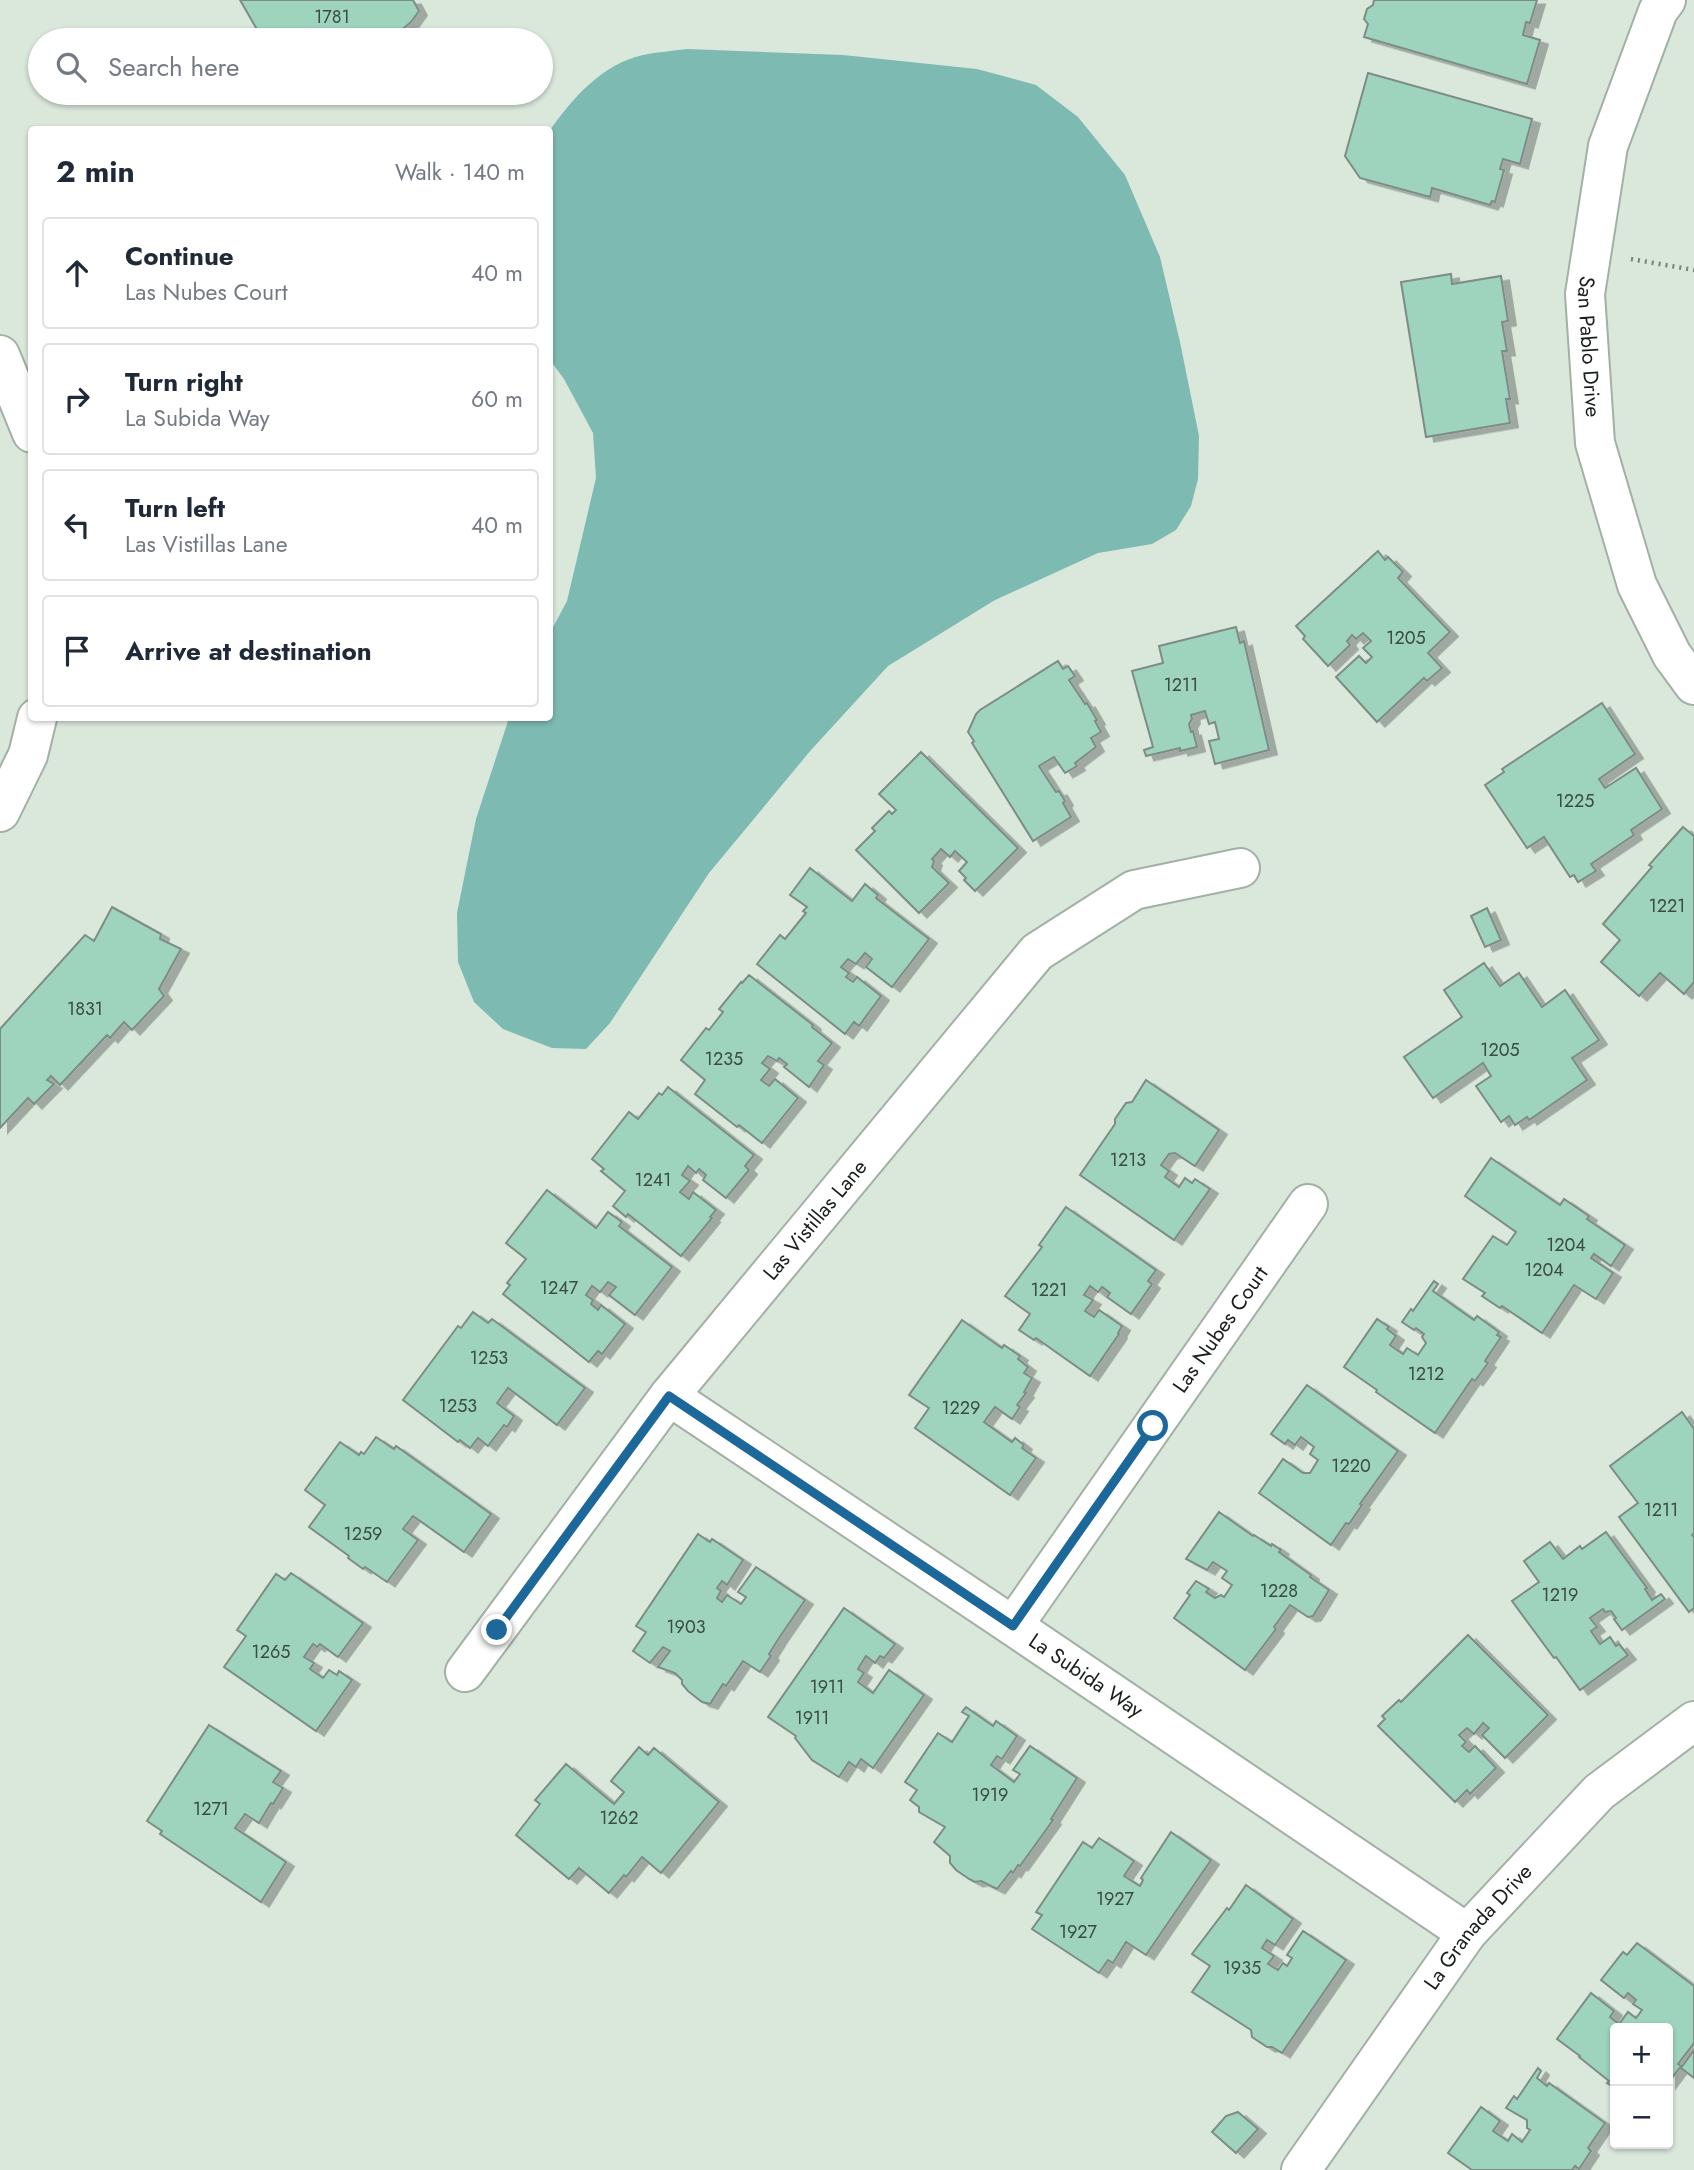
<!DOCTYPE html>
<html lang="en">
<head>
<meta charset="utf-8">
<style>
	body { margin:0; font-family:Jost,sans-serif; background:#f6f6f7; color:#1f2937 }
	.controls { position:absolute; right:21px; bottom:21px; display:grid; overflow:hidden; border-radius:7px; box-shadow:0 2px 5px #0004 }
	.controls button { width:63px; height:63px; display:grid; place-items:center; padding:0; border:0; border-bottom:2px solid #e0e1e3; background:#fff; color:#1f2937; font:35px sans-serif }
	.stop { position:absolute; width:21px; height:21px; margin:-16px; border:5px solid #1c689b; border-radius:50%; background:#fff }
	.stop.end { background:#1c689b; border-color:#fff; box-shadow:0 2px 7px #0008 }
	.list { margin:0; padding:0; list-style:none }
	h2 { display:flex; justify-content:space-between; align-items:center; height:91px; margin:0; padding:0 28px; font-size:30px }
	h2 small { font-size:23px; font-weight:400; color:#747a83 }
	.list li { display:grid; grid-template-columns:46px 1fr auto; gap:21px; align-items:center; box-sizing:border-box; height:112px; margin:0 14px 14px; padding:0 14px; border:2px solid #e0e1e3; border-radius:7px }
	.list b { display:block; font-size:26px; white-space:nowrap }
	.list p { margin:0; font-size:23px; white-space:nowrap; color:#747a83 }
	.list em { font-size:23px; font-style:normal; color:#747a83 }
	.icon { flex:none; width:38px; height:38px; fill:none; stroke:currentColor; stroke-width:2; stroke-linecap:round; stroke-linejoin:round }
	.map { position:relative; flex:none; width:1694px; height:2170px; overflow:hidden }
	.search { position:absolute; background:#fff; box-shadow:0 2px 5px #0004; left:28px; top:28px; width:525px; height:77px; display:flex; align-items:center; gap:18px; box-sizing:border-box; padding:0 24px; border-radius:38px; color:#747a83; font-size:26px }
	.panel { position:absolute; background:#fff; box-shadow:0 2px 5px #0004; left:28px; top:126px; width:525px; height:595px; border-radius:7px }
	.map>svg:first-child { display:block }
	.water { fill:#7dbab2 }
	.building { fill:#9ed4bd; stroke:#7d8d86; stroke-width:2; filter:url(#shadow) }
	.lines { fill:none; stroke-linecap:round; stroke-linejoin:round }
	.minor-casing { stroke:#a3b0a5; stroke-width:42 }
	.tertiary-casing { stroke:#a3b0a5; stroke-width:42 }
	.path { stroke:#79827a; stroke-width:4.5; stroke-dasharray:2 5; stroke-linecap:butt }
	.minor { stroke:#fff; stroke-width:38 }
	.tertiary { stroke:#fff; stroke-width:38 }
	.route { stroke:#1c689b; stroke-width:9 }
	.labels { text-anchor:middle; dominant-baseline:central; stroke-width:5; stroke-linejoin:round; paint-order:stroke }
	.number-label { font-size:18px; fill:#3a4c43 }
	.street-label { font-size:21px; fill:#191e1a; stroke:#e7f4e8 }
</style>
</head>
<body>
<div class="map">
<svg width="1694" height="2170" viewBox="0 0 1694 2170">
	<defs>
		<filter id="shadow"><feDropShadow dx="8" dy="4.5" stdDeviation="0" flood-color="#0004"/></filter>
	</defs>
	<rect width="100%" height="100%" fill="#dae7db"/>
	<path class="water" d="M 687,49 L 843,55 L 977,69 L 1036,85 L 1078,117 L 1125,175 L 1160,257 L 1180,342 L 1199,436 L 1198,479 L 1191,506 L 1176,530 L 1152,544 L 1098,553 L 995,600 L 888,666 L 811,750 L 709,873 L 610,1023 L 586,1049 L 552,1048 L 503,1029 L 474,1002 L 458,962 L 457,913 L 476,819 L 509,718 L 550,718 L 550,633 L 567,601 L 596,478 L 593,433 L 564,379 L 550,360 L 550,130 C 573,98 602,64 643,55 C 657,52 673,51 687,49 Z"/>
	<g class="building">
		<path d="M 240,0 L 413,0 L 419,11 L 411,22 L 399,32 L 379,40 L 267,40 L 265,37 L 262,38 Z"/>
		<path d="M 1374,0 L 1537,0 L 1530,23 L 1526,22 L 1523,35 L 1540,40 L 1527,84 L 1364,37 L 1368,24 L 1364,19 L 1367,9 L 1373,5 Z"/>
		<path d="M 1368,73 L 1532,119 L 1520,164 L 1503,159 L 1500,169 L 1504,170 L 1495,202 L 1492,201 L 1490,205 L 1432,188 L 1430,197 L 1360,178 L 1345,156 Z"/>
		<path d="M 1451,274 L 1452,284 L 1501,276 L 1508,321 L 1502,322 L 1507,351 L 1502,351 L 1510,399 L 1506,399 L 1510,423 L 1426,437 L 1401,282 Z"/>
		<path d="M 1378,551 L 1385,560 L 1388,557 L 1403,572 L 1398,578 L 1450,632 L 1428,653 L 1442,668 L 1427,681 L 1424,678 L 1377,722 L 1336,677 L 1359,656 L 1366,663 L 1372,657 L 1363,648 L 1371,641 L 1363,633 L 1356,639 L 1352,635 L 1347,641 L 1350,645 L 1328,666 L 1303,639 L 1305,636 L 1296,626 Z"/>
		<path d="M 1236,627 L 1240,643 L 1244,641 L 1269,750 L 1215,764 L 1209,741 L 1219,739 L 1215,722 L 1209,724 L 1205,711 L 1191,715 L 1192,719 L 1189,724 L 1191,732 L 1193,731 L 1197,747 L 1180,751 L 1180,748 L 1146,756 L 1144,750 L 1153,747 L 1132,671 L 1163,663 L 1159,646 Z"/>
		<path d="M 1058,661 L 1063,669 L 1068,666 L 1075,676 L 1069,680 L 1085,704 L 1087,703 L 1097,720 L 1095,721 L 1101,732 L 1091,738 L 1096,747 L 1075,763 L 1077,766 L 1065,773 L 1054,757 L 1039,766 L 1056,792 L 1059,791 L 1065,801 L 1063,803 L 1071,817 L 1033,841 L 972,743 L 974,741 L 968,732 L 976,714 L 980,710 Z"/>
		<path d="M 1602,703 L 1635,754 L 1599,779 L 1605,788 L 1636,768 L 1662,809 L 1631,830 L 1634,835 L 1591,864 L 1596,871 L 1578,882 L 1574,875 L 1570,877 L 1544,837 L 1527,848 L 1485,785 L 1504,772 L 1502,769 Z"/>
		<path d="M 921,752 L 1018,848 L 975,891 L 964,880 L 966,878 L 959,871 L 967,862 L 955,851 L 950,857 L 941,849 L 932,859 L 934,861 L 932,867 L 949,883 L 919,913 L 856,850 L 875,831 L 872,828 L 889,811 L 892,814 L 896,810 L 879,794 Z"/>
		<path d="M 1683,827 L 1694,836 L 1694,982 L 1684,994 L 1660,973 L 1639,996 L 1601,962 L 1620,940 L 1603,924 L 1652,867 L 1649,865 Z"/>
		<path d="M 810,868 L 852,901 L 865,884 L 878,895 L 876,898 L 929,939 L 892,987 L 866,967 L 872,959 L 865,953 L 856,964 L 848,959 L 841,967 L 849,973 L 846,977 L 853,982 L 857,977 L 881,996 L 859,1026 L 854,1022 L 845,1034 L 757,964 L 780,935 L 785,939 L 806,913 L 803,911 L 807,907 L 790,895 Z"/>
		<path d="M 112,907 L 161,934 L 160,939 L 181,949 L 159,989 L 164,996 L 132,1030 L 124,1022 L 110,1038 L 107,1035 L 60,1085 L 51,1076 L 47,1080 L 54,1084 L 34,1104 L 28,1098 L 0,1128 L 0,1029 L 85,935 L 94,941 Z"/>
		<path d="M 1487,908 L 1501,940 L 1485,947 L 1471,916 Z"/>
		<path d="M 1484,963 L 1500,986 L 1519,973 L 1542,1007 L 1565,990 L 1599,1040 L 1572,1058 L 1587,1080 L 1529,1120 L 1527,1117 L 1515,1125 L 1509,1116 L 1501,1122 L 1476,1086 L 1491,1076 L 1483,1063 L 1433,1098 L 1404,1057 L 1462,1017 L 1444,990 Z"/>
		<path d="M 749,975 L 813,1025 L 812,1027 L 832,1043 L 818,1061 L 824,1065 L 809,1087 L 784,1067 L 787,1064 L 779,1058 L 777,1061 L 768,1056 L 762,1063 L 770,1069 L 761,1080 L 769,1086 L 775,1079 L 798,1098 L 762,1143 L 739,1125 L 737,1127 L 695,1094 L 705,1080 L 681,1060 L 706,1028 L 709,1030 L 723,1012 L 719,1009 L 741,982 L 742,983 Z"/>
		<path d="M 1146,1080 L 1219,1130 L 1195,1166 L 1175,1153 L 1169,1154 L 1161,1165 L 1169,1171 L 1165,1177 L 1179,1187 L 1185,1178 L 1192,1183 L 1195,1179 L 1210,1189 L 1174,1240 L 1080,1175 L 1115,1124 L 1115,1119 L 1126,1103 L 1132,1102 Z"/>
		<path d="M 668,1087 L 754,1155 L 745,1166 L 749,1170 L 726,1198 L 703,1180 L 706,1175 L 699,1169 L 696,1173 L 688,1166 L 682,1175 L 690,1181 L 680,1192 L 689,1199 L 693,1192 L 716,1210 L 710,1217 L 712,1218 L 681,1256 L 628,1214 L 626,1217 L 613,1206 L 625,1191 L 601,1171 L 604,1169 L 592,1159 L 629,1112 L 638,1119 L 659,1093 L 662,1095 Z"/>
		<path d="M 1491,1158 L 1560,1205 L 1564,1199 L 1589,1216 L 1587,1219 L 1625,1245 L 1611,1266 L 1594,1254 L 1591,1258 L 1613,1273 L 1596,1299 L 1574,1285 L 1542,1333 L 1502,1306 L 1500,1308 L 1482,1296 L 1485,1293 L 1463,1279 L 1493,1236 L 1507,1245 L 1516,1232 L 1465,1196 Z"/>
		<path d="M 547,1190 L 596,1228 L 608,1212 L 622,1222 L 619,1226 L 672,1267 L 635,1315 L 609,1295 L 616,1287 L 608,1282 L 600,1292 L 592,1286 L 586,1295 L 593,1300 L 591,1304 L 598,1310 L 601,1305 L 625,1324 L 602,1354 L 598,1351 L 589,1362 L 503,1294 L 510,1285 L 507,1283 L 526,1259 L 506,1243 Z"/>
		<path d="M 1066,1207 L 1156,1270 L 1148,1281 L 1152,1284 L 1131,1314 L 1107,1297 L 1110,1293 L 1102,1287 L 1098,1292 L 1090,1286 L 1084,1295 L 1093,1300 L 1085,1311 L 1094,1317 L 1099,1310 L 1122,1326 L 1118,1333 L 1119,1334 L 1090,1376 L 1036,1338 L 1034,1340 L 1019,1330 L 1030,1314 L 1005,1296 L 1042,1247 L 1039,1245 Z"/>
		<path d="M 1434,1281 L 1438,1284 L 1433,1291 L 1474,1320 L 1477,1316 L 1499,1332 L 1497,1335 L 1501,1337 L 1485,1361 L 1488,1363 L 1475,1381 L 1472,1379 L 1435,1433 L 1376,1392 L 1377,1390 L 1344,1367 L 1377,1319 L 1389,1327 L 1387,1329 L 1396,1336 L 1390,1345 L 1403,1354 L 1407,1348 L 1418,1355 L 1426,1343 L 1422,1337 L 1424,1334 L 1416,1328 L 1414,1330 L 1402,1322 L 1411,1309 L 1413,1311 Z"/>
		<path d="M 473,1312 L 488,1323 L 492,1319 L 585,1388 L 557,1425 L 508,1388 L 497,1403 L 514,1416 L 507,1427 L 504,1425 L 488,1446 L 478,1438 L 470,1448 L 460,1440 L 458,1442 L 403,1400 L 458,1326 L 461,1328 Z"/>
		<path d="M 962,1320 L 1002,1348 L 1004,1345 L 1020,1356 L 1018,1359 L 1028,1367 L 1024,1373 L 1032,1378 L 1024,1392 L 1026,1393 L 1017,1405 L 1020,1407 L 1012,1419 L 995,1407 L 984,1422 L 1012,1442 L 1015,1438 L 1024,1445 L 1022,1448 L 1036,1458 L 1010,1495 L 915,1428 L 929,1408 L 909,1395 Z"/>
		<path d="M 1307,1385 L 1398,1451 L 1360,1504 L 1362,1505 L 1349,1524 L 1346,1523 L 1331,1545 L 1259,1493 L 1283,1459 L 1303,1473 L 1310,1473 L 1318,1460 L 1310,1454 L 1314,1447 L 1301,1437 L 1295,1445 L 1288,1440 L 1285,1444 L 1271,1434 Z"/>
		<path d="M 1682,1412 L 1694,1429 L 1694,1533 L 1692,1535 L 1694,1537 L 1694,1608 L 1689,1612 L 1619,1517 L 1638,1503 L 1610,1466 Z"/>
		<path d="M 376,1437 L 394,1449 L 396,1446 L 491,1514 L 464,1552 L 413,1516 L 403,1529 L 418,1540 L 387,1582 L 365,1567 L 363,1569 L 348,1558 L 349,1556 L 309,1527 L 325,1505 L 305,1490 L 340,1442 L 359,1455 L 361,1452 L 364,1454 Z"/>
		<path d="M 1219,1512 L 1253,1536 L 1254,1535 L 1271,1546 L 1272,1544 L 1281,1550 L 1279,1552 L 1311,1575 L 1310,1577 L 1329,1590 L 1313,1616 L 1308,1617 L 1290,1605 L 1274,1627 L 1276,1629 L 1245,1670 L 1174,1618 L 1190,1595 L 1187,1593 L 1196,1581 L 1209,1589 L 1206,1592 L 1215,1598 L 1221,1595 L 1224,1597 L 1232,1585 L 1222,1578 L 1227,1571 L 1213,1562 L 1207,1570 L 1186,1559 Z"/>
		<path d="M 1606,1532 L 1647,1588 L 1645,1589 L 1652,1600 L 1661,1594 L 1665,1599 L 1622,1630 L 1614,1619 L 1616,1618 L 1611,1611 L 1605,1612 L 1603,1609 L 1590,1618 L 1597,1627 L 1591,1631 L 1600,1644 L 1610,1637 L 1616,1646 L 1619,1644 L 1628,1655 L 1580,1690 L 1556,1657 L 1554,1658 L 1512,1601 L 1539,1582 L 1524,1561 L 1550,1542 L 1563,1559 L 1580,1546 L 1582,1549 Z"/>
		<path d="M 698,1534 L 710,1542 L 712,1539 L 743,1560 L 727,1585 L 722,1581 L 717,1588 L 721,1591 L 717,1598 L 722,1602 L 727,1595 L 741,1604 L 746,1597 L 738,1592 L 756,1567 L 805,1600 L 779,1638 L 769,1654 L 771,1656 L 760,1672 L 743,1661 L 726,1686 L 723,1684 L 710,1704 L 702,1702 L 688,1691 L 682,1684 L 682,1680 L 675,1673 L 658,1667 L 670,1651 L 663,1647 L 650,1663 L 633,1651 L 646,1632 L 636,1626 Z"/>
		<path d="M 291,1573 L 363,1623 L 338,1657 L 320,1644 L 317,1647 L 313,1644 L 304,1657 L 314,1663 L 310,1669 L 323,1678 L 329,1670 L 337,1675 L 339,1671 L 352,1680 L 316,1731 L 224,1667 L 246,1636 L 237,1630 L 276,1574 L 285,1580 Z"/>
		<path d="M 844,1608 L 895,1644 L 884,1658 L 880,1656 L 875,1663 L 866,1656 L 858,1669 L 864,1673 L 858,1682 L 873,1693 L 889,1670 L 924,1695 L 873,1768 L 861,1759 L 856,1767 L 849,1762 L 839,1777 L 812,1760 L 795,1738 L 796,1736 L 768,1717 Z"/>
		<path d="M 1468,1635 L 1548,1715 L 1505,1758 L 1482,1735 L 1489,1728 L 1483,1723 L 1474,1734 L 1467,1728 L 1459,1735 L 1466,1742 L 1462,1746 L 1469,1752 L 1475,1746 L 1496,1768 L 1470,1794 L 1467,1790 L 1455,1802 L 1378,1726 L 1385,1719 L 1382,1716 L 1399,1700 L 1401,1702 Z"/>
		<path d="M 966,1707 L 993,1726 L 996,1721 L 1017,1736 L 1002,1759 L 997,1756 L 991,1765 L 1014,1782 L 1020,1774 L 1013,1770 L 1030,1746 L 1077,1778 L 1051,1819 L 1053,1820 L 1020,1866 L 1018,1865 L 1013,1873 L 1011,1871 L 997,1889 L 981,1881 L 975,1882 L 969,1879 L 956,1870 L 950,1863 L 950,1856 L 934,1842 L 945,1827 L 919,1812 L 919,1807 L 910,1800 L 917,1790 L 905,1782 L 938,1733 L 952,1742 L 969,1716 L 962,1712 Z"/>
		<path d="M 209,1725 L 281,1771 L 273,1782 L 283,1788 L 273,1804 L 271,1803 L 259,1823 L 245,1814 L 235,1828 L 286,1862 L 261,1902 L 160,1834 L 162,1831 L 147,1821 Z"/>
		<path d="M 639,1747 L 648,1755 L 654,1748 L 719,1802 L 661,1873 L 642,1857 L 626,1877 L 624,1875 L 609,1893 L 579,1868 L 569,1879 L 516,1835 L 540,1804 L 535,1800 L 566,1764 L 614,1804 L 624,1792 L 611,1781 Z"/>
		<path d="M 1171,1832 L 1211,1860 L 1146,1955 L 1126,1942 L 1113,1963 L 1108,1960 L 1099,1973 L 1032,1929 L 1042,1915 L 1036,1912 L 1083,1842 L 1092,1848 L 1099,1838 L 1134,1861 L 1124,1876 L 1140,1886 L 1143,1880 L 1141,1878 Z"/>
		<path d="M 1246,1885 L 1293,1919 L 1275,1945 L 1267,1940 L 1262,1948 L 1274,1956 L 1268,1964 L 1278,1970 L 1283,1963 L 1287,1966 L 1292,1958 L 1287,1955 L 1303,1931 L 1346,1960 L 1282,2053 L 1272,2047 L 1267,2047 L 1252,2037 L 1251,2030 L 1192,1992 L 1210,1966 L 1192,1954 L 1227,1908 L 1229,1910 Z"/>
		<path d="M 1637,1943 L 1694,1986 L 1694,2043 L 1678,2064 L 1681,2066 L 1668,2083 L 1668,2028 L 1615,2028 L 1615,2088 L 1607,2083 L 1609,2081 L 1579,2057 L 1580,2056 L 1557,2039 L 1591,1993 L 1614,2011 L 1610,2017 L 1619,2024 L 1628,2012 L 1636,2018 L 1642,2010 L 1633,2004 L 1636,2000 L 1628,1993 L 1624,1998 L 1601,1980 L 1623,1952 L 1627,1955 Z"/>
		<path d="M 1694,2050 L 1694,2078 L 1681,2068 Z"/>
		<path d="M 1538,2068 L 1541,2071 L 1537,2078 L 1547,2086 L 1549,2083 L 1605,2123 L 1588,2148 L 1591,2151 L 1579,2169 L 1575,2166 L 1572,2170 L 1472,2170 L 1448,2153 L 1481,2107 L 1500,2121 L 1493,2131 L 1508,2141 L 1512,2134 L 1522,2142 L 1530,2130 L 1527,2128 L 1527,2120 L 1506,2108 L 1514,2096 L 1517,2099 Z"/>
		<path d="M 1238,2112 L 1258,2129 L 1236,2153 L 1212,2132 L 1226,2116 Z"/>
	</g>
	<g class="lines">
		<g class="minor-casing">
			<g id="minor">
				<path d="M 0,355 L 32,433"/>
				<path d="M 0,812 L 28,755 L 37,718"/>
				<path id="s1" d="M 669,1396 L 1013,1626 L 1467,1933"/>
				<path id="s2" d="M 1013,1626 L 1308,1204"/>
				<path id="s3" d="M 465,1672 L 669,1396 L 1037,952 L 1134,890 L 1240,868"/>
				<path id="s4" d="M 1301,2170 L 1467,1933 L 1599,1792 L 1694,1721"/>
			</g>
		</g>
		<g class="tertiary-casing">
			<g id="tertiary">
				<path id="s5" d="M 1666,0 L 1658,11 L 1608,146 L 1585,294 L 1595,443 L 1637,585 L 1672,655 L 1694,685"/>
			</g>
		</g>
		<path class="path" d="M 1631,259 L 1694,270"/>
		<use href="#minor" class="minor"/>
		<use href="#tertiary" class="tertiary"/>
	</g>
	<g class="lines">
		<path class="route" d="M 497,1630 L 669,1396 L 1013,1626 L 1153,1426"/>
	</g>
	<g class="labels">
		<g class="number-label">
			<text x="332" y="17">1781</text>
			<text x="1406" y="638">1205</text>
			<text x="1181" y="685">1211</text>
			<text x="1575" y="801">1225</text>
			<text x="1667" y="906">1221</text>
			<text x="85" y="1009">1831</text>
			<text x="1500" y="1050">1205</text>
			<text x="724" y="1059">1235</text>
			<text x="1128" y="1160">1213</text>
			<text x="653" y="1180">1241</text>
			<text x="1566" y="1245">1204</text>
			<text x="1544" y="1270">1204</text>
			<text x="559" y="1288">1247</text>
			<text x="1049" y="1290">1221</text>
			<text x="489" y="1358">1253</text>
			<text x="1426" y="1374">1212</text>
			<text x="458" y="1406">1253</text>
			<text x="961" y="1408">1229</text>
			<text x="1351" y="1466">1220</text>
			<text x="1661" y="1510">1211</text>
			<text x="363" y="1534">1259</text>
			<text x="1279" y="1591">1228</text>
			<text x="1560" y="1595">1219</text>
			<text x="686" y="1627">1903</text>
			<text x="271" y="1652">1265</text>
			<text x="827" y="1687">1911</text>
			<text x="812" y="1718">1911</text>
			<text x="990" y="1795">1919</text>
			<text x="211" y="1809">1271</text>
			<text x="619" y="1818">1262</text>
			<text x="1115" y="1899">1927</text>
			<text x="1078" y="1932">1927</text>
			<text x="1242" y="1968">1935</text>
		</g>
		<g class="street-label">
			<text stroke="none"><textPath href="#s5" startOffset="360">San Pablo Drive</textPath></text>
			<text stroke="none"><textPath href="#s3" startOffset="572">Las Vistillas Lane</textPath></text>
			<text stroke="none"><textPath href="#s2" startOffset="362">Las Nubes Court</textPath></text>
			<text stroke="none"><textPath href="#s1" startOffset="502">La Subida Way</textPath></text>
			<text stroke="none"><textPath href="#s4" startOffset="301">La Granada Drive</textPath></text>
		</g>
	</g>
</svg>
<div class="controls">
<button>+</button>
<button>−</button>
</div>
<div class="stop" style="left:1153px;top:1426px"></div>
<div class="stop end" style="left:497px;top:1630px"></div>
<div class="search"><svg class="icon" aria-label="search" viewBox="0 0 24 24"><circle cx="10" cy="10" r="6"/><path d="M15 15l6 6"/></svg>Search here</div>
<section class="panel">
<h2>2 min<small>Walk · 140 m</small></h2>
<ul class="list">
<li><svg class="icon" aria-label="ahead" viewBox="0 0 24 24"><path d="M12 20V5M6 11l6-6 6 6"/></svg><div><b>Continue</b><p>Las Nubes Court</p></div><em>40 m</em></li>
<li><svg class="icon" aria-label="right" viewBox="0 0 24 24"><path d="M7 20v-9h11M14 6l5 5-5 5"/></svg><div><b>Turn right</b><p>La Subida Way</p></div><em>60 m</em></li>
<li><svg class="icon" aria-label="left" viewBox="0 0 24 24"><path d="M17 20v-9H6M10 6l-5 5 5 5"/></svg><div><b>Turn left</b><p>Las Vistillas Lane</p></div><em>40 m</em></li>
<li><svg class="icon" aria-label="arrive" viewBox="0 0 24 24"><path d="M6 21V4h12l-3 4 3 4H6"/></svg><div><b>Arrive at destination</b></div></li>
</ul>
</section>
</div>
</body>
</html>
